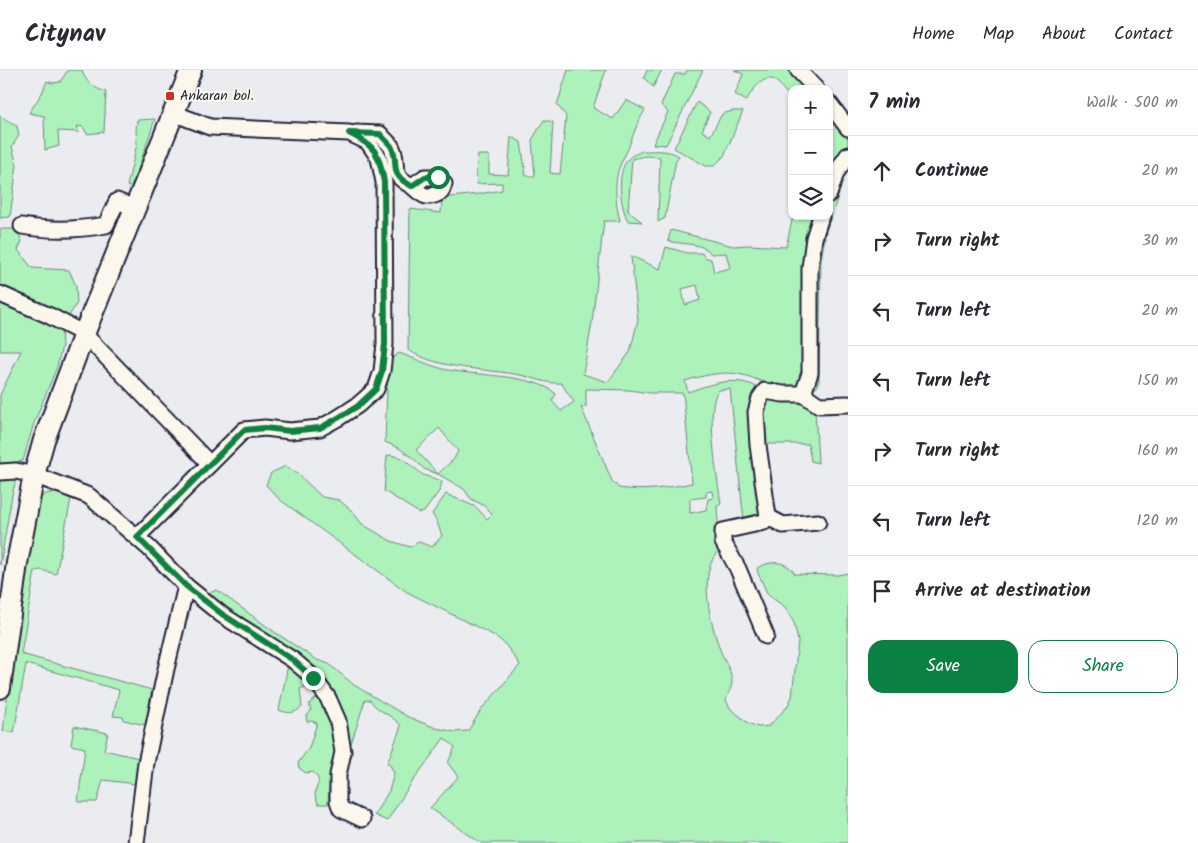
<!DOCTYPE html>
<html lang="en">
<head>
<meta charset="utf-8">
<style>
	body { margin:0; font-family:Kalam,sans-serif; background:#f2f2f3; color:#2b2b33 }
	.controls { position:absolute; right:15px; top:15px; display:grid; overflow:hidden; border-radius:10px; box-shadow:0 1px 4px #0004 }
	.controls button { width:45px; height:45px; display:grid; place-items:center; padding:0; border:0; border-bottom:1px solid #e1e1e2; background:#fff; color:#2b2b33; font:25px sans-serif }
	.stop { position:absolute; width:15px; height:15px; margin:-11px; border:4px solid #0b8043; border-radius:50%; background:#fff }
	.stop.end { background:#0b8043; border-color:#fff; box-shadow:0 1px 5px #0008 }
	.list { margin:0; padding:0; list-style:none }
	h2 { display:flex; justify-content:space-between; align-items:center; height:65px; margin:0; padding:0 20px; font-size:21px }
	h2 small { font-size:16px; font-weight:400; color:#7c7c81 }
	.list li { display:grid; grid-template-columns:32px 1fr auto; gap:15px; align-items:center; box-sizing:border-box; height:70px; padding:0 20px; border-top:1px solid #e1e1e2 }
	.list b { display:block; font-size:19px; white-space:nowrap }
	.list em { font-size:16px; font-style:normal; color:#7c7c81 }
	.actions { display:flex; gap:10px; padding:15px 20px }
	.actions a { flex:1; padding:11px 0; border:1px solid #0b8043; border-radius:15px; text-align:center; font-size:18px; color:#0b8043 }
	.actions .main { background:#0b8043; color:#fff }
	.icon { flex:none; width:28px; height:28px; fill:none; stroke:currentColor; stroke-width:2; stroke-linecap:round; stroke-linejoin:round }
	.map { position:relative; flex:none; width:848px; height:773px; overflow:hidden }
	header { display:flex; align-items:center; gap:30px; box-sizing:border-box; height:70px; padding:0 25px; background:#fff; border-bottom:1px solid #e1e1e2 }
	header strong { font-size:24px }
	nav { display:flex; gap:28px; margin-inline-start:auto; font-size:18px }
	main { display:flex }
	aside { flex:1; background:#fff }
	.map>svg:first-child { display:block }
	.green { fill:#adf1bb; stroke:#688a7b; fill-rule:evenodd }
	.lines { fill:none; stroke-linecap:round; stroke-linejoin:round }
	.street-casing { stroke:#22223b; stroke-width:19 }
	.secondary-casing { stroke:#22223b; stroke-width:24 }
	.street { stroke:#fbf7ec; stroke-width:15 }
	.secondary { stroke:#fbf7ec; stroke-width:20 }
	.route { stroke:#0b8043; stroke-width:6 }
	.poi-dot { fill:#c8321e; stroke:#fbf7ec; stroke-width:2 }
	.labels { text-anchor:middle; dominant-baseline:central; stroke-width:4; stroke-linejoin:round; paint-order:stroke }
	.poi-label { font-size:14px; fill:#22223b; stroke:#fbf7ec; text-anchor:start }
</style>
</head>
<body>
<header>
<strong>Citynav</strong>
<nav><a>Home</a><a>Map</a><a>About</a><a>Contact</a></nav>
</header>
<main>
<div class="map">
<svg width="848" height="773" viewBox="0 0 848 773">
	<rect width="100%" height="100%" fill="#ebecf0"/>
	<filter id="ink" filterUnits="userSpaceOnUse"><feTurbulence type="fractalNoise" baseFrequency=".02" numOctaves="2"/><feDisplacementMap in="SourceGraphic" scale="10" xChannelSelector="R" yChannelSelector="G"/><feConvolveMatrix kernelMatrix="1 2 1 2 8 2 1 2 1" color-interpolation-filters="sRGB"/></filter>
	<g filter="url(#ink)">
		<g class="green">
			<path d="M 68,0 L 82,0 C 84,11 95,19 106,22 L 104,62 L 87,64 L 83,57 L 77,56 L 79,62 L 58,61 L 59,76 L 45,80 L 44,46 L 29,43 L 42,23 L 47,11 L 52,13 L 60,12 Z"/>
			<path d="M 568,0 L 606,0 L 593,38 L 613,49 L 626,30 L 645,40 C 637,53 633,65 628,79 C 625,86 620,93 618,101 C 614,117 616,135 620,151 L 604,151 L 592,253 L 583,304 L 608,312 L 630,282 L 638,250 L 631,186 L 660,199 L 666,177 L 687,183 L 702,183 L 704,187 L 711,189 L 714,202 L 730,198 L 726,183 L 711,184 C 704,172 682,175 668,171 L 671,160 L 733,176 L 749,175 L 786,177 L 793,146 L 819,146 L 801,316 C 780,325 759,307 738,304 C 721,301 701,306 685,311 L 688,322 C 711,314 732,306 755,316 L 758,321 L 764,447 L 744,452 L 730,319 L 719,320 C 704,333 718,412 721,434 L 717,436 L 720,479 C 696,503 711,555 721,582 C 725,591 732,602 732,612 C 732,617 728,624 726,630 L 730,638 L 748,653 L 758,657 L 769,656 L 787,637 L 792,627 L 798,571 L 794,553 L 785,537 L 768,525 L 758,503 L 757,498 C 772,490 786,490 795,504 L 838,505 L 848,503 L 848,773 L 481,773 L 430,738 L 458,707 L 448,693 L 455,677 L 444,668 L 408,718 L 387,751 L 374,745 L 389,721 L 394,703 L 390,695 L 387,694 L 401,656 C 392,644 377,642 370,630 L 365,630 L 351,674 L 346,681 L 331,626 L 201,526 L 217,520 L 273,561 L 317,590 L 329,594 L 354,615 L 408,647 L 436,658 L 455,662 L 468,661 L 481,640 L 520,595 L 505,574 L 495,566 L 407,522 L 279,429 L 266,415 L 271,403 L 286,396 L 299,405 L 322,427 L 339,430 L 352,441 L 362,454 L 391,471 L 410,477 L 419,472 L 432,477 L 442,466 L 437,452 L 432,444 L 446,424 L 476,437 L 487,449 L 492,444 L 483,435 L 471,429 L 464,419 L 438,404 L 424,399 L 414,389 L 399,378 L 385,372 L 388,291 L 399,283 C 414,288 428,295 443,299 C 472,306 536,304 556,324 L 552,331 L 561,341 L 574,332 L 561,313 C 547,314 534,308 520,305 C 483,298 441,300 408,280 L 410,139 L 441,143 L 442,128 L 478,124 L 502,120 L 502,113 L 477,114 L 476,102 L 478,85 L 489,85 L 489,104 L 508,105 L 511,67 L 521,72 L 526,106 L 535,106 L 532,70 L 544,50 L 553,52 L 550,103 L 560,104 L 566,46 L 557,35 ZM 697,215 L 700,230 L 685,235 L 682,219 ZM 586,319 L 629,320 L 650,323 L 683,323 L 692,413 C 664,418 647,422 619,418 L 612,411 L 581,337 L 586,337 ZM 439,358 L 458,381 L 454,389 L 438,404 L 416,380 ZM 712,421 L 713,428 L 708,429 L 706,440 L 690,443 L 690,429 L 706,427 L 706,422 Z"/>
			<path d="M 647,0 L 662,0 L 653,17 L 644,8 Z"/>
			<path d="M 687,0 L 703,0 L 666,75 L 653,74 L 668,42 L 661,35 L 675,4 L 685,4 Z"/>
			<path d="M 734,0 L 790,0 L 802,15 L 803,19 L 792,19 L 792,27 C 784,23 783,18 778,13 C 765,0 752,21 746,31 L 735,24 L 743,4 Z"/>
			<path d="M 697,32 L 710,42 L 702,61 L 710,66 L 722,44 L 733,41 L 743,41 L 724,86 L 714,96 L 706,96 L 674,78 Z"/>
			<path d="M 829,41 L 848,68 L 848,81 L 829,116 Z"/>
			<path d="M 0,46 L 17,56 L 19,65 L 12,77 L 17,95 L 10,147 L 0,148 Z"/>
			<path d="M 155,49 L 132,118 L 127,116 L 137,74 L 136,60 L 137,50 Z"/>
			<path d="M 642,81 C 655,81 668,79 679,86 L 676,90 L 665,148 L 658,152 L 660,87 L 646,86 L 632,89 L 628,141 L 642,152 L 628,151 C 620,136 616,103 628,89 C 631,85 637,84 642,81 Z"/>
			<path d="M 835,117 L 838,121 L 839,124 L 826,161 L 821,190 L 819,310 L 818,316 L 816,318 L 812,316 L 813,205 L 824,146 L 829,146 L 829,133 Z"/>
			<path d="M 0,159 L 16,159 L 22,171 L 18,180 L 32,198 L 69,200 L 76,216 L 77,233 L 61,259 L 62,276 L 57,297 L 34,353 L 23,391 L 0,394 L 0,325 L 21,281 L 0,281 Z"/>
			<path d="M 778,327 L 802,330 L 815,338 L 818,393 L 811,391 L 808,374 L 762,374 L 763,334 L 767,330 Z"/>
			<path d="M 391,385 L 402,388 L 423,405 L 442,411 L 440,420 L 424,442 L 419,443 L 384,421 L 387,386 Z"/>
			<path d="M 0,409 L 16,410 L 12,425 L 0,495 Z"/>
			<path d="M 48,423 L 58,423 L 71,429 L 56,504 L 41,500 L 35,501 L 21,584 L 152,620 L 145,655 L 124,650 L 123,647 L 113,646 L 119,620 L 26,594 L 14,663 L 3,661 L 11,596 L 37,435 L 41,427 Z"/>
			<path d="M 288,595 L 319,619 L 313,622 L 304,617 L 300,619 L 302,637 C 294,644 289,644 279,640 Z"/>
			<path d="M 324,626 L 332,642 L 337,698 L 330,704 L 328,734 L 318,734 C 317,731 316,728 315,725 C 315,714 324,713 313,702 L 306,703 L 299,698 L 298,693 L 309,678 L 317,653 L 312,651 L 307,652 L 306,647 L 311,641 L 309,634 L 316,628 Z"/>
			<path d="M 74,656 L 108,663 L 104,680 L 139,688 L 136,714 L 103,710 L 97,732 L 78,732 L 85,678 L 71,675 Z"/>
		</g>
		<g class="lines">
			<g class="street-casing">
				<g id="street">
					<path d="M 798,0 L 816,19"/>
					<path d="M 829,33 L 848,58"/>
					<path d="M 356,63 L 380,64 C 383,68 388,72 391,76 C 401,93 386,103 412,116 L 425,107 L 437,107 L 444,114 L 441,122 C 427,130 423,126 412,116"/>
					<path d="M 829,124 L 836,103 L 848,85"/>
					<path d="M 22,156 C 50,161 78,160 106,155 L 117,131 L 135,138"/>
					<path d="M 0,224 L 50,246 L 84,264 L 210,394"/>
					<path d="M 803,324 L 819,335 L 848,334"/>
					<path d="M 0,402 L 16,401 L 34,405 L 89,426 L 149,478 L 186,516 L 222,545 L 293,590 L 313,607 L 328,628 L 338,651 L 343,682 L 338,705 L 338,731 L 341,739 L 362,749"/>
					<path d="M 768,447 L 783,455 L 818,452"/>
					<path d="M 137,467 L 244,360 L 265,358 L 290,361 L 320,358 L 338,348 L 358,335 L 376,319 L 382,301 L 385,274 L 384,112 L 379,88 L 368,72 L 349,63 L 210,57 L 173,43"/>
					<path d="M 766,566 L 738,499 L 723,472 L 723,461 L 764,452 L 768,447 L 758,375 L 756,342 L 760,328 L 765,321 L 783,324 L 803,324 L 810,303 L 810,198 L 814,168 L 821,146"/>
					<path d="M 136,773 L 146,693 L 166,599 L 186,516"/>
				</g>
			</g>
			<g class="secondary-casing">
				<path id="secondary" d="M 0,618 L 17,493 L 34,405 L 44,370 L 84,264 L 191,0"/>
			</g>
			<use href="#street" class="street"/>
			<use href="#secondary" class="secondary"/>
		</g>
	</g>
	<g class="lines" filter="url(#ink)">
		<path class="route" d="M 313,608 L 293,590 L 222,544 L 186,516 L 137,467 L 244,360 L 265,358 L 290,361 L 320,358 L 338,348 L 358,336 L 376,319 L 382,301 L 385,274 L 384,112 C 378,82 377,77 349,63 L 380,64 C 383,68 388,72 391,76 C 401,93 386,103 412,116 L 425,107 L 438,107"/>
	</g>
	<rect class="poi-dot" x="165" y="21" width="10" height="10" rx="2.5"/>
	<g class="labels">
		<g class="poi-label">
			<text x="180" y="26">Ankaran bol.</text>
		</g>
	</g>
</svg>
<div class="controls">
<button>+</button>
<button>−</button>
<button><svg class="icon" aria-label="layers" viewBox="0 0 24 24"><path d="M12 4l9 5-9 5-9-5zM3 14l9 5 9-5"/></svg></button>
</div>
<div class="stop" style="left:438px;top:107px"></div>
<div class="stop end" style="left:313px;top:608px"></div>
</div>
<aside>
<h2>7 min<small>Walk · 500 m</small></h2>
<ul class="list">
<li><svg class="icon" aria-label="ahead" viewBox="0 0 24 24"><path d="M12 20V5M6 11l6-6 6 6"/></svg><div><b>Continue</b></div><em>20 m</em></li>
<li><svg class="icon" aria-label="right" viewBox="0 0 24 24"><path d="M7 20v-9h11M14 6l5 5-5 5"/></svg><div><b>Turn right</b></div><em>30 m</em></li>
<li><svg class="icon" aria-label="left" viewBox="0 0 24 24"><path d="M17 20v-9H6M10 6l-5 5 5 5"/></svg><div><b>Turn left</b></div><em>20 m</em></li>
<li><svg class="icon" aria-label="left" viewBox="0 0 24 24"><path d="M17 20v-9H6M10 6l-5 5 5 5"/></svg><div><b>Turn left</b></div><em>150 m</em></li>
<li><svg class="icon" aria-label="right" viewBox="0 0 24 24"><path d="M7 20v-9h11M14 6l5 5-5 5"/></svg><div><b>Turn right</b></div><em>160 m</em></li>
<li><svg class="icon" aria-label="left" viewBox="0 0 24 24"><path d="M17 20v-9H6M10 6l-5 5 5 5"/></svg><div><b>Turn left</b></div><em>120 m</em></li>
<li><svg class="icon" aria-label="arrive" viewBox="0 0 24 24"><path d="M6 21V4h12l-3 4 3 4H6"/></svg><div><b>Arrive at destination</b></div></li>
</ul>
<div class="actions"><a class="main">Save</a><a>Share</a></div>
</aside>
</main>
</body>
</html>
